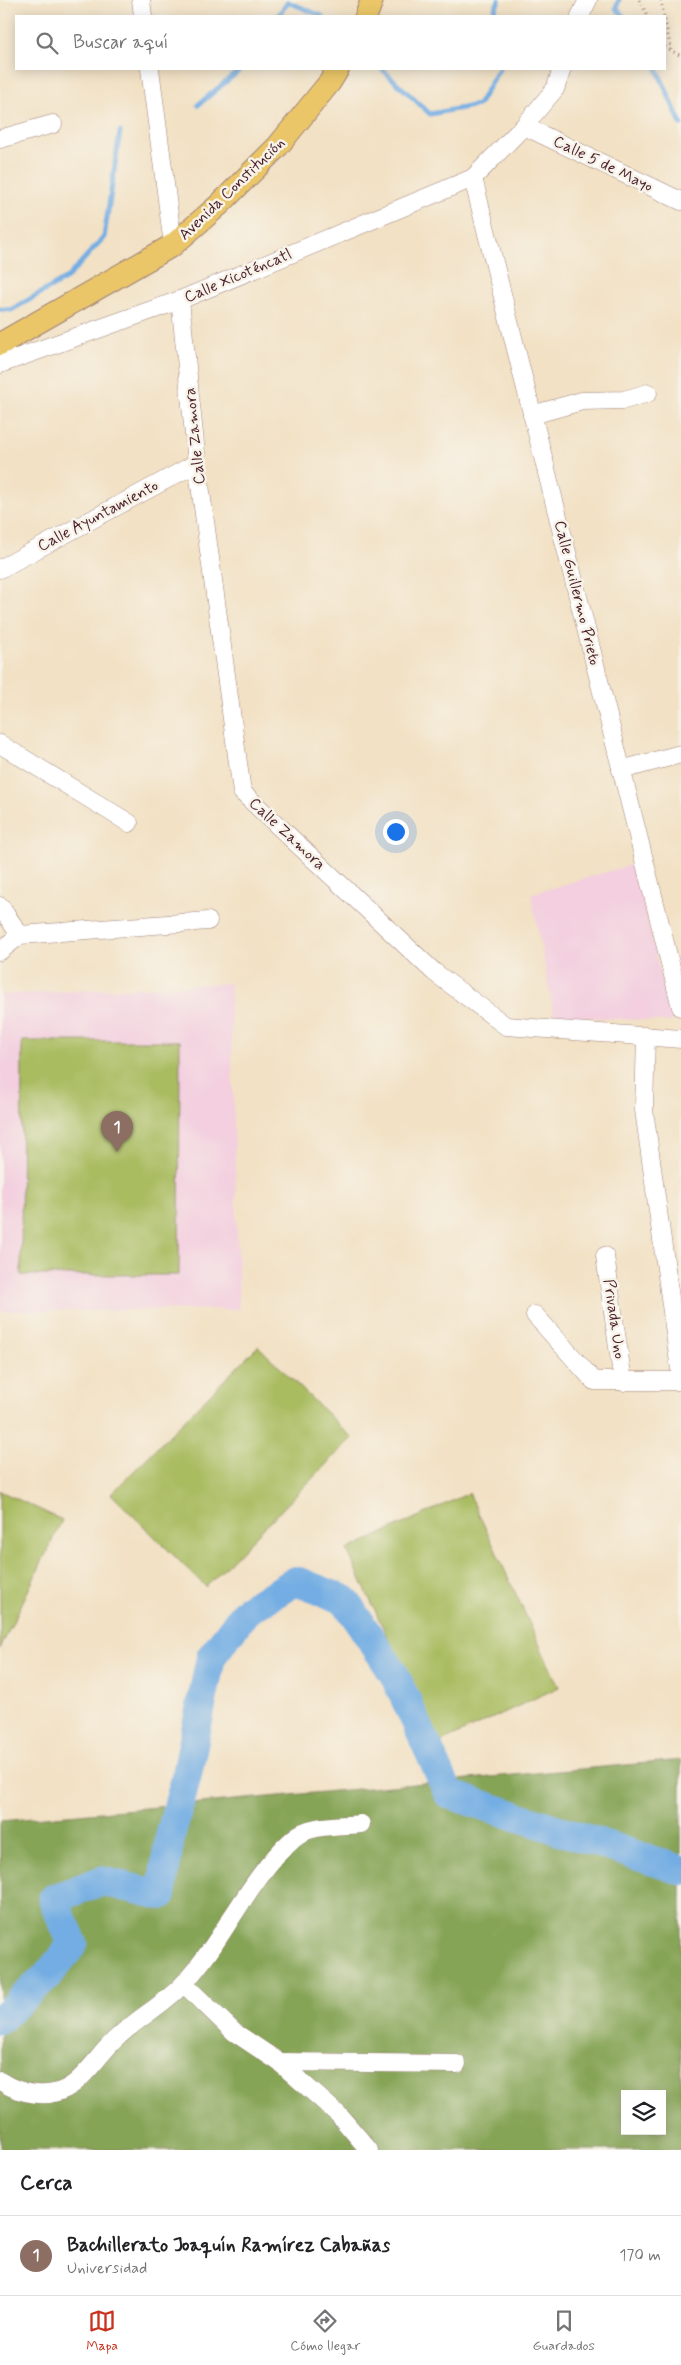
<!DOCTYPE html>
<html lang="es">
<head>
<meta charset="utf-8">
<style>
	body { margin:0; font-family:Mynerve,sans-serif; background:#f2f2f2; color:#202124 }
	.controls { position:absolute; right:15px; bottom:15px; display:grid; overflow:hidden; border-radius:0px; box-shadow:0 2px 12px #0003 }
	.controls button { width:45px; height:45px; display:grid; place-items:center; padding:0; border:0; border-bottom:1px solid #e0e0e0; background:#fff; color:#202124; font:25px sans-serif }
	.you { position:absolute; left:395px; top:831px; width:18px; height:18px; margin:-12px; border:4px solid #fff; border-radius:50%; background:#1a73e8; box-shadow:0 0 0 8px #1a73e833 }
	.badge { display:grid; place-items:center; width:32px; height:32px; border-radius:50%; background:#c8321e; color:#fff; font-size:16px; font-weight:700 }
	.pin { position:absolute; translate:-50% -41px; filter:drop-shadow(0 1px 2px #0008) }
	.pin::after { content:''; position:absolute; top:26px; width:18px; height:15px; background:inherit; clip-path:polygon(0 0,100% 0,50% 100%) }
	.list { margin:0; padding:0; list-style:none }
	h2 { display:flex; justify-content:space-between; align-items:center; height:65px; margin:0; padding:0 20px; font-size:21px }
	h2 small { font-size:16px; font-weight:400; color:#757577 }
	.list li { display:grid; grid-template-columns:32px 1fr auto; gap:15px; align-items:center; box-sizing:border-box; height:80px; padding:0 20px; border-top:1px solid #e0e0e0 }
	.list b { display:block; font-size:19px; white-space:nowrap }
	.list p { margin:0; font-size:16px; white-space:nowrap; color:#757577 }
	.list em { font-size:16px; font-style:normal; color:#757577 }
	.icon { flex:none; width:28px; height:28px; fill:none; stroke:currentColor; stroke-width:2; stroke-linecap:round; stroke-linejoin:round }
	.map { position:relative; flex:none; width:681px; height:2150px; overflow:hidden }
	.search { position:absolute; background:#fff; box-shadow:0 2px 12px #0003; left:15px; right:15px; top:15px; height:55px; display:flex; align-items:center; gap:12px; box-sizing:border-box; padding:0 18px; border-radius:0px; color:#757577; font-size:19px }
	.sheet { height:145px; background:#fff }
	nav { display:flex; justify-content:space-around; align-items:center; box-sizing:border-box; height:70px; border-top:1px solid #e0e0e0; background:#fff; font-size:14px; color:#757577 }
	nav a { display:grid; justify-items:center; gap:2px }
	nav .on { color:#c8321e }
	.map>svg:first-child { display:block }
	.built { fill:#f3cfdf }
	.green { fill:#a9bc60; stroke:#7a6e46 }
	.forest { fill:#86a456; stroke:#686240; fill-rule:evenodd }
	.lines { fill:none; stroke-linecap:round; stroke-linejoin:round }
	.stream { stroke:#73ade3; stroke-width:5 }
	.river { stroke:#73ade3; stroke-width:30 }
	.minor-casing { stroke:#9e8078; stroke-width:19 }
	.major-casing { stroke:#9e8078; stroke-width:24 }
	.path { stroke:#9e8078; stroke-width:3; stroke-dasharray:1 4; stroke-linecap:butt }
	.minor { stroke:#fff; stroke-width:18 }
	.major { stroke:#eac669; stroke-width:22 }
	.labels { text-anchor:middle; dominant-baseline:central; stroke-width:5; stroke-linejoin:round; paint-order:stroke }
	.street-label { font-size:16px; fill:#4a1f2b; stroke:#f7f3e8 }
</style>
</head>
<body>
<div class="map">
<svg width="681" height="2150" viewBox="0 0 681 2150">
	<rect width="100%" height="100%" fill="#f7f3e8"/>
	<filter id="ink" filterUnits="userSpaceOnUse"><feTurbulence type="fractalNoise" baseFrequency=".02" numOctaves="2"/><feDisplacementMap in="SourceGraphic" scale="10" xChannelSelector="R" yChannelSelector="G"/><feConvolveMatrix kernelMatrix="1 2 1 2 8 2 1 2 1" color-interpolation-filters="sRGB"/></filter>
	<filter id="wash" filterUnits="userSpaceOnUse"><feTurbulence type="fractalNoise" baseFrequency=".0096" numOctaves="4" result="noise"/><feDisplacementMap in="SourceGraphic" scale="20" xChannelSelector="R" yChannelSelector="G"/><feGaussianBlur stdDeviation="1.12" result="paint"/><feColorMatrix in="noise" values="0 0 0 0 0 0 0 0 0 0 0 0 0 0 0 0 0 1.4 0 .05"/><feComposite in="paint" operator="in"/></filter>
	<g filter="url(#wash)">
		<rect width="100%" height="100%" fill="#f2e1c4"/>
		<g class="built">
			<path d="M 634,864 L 672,1022 L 554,1015 L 531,894 Z"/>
			<path d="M 230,983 L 239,1309 L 0,1311 L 0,995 Z"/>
		</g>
		<g class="green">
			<path d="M 22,1041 L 180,1041 L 179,1275 L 21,1275 Z"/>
			<path d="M 258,1346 L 352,1438 L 206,1587 L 111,1494 Z"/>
			<path d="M 0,1491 L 62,1520 L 0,1649 Z"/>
			<path d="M 469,1493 L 559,1687 L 437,1744 L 347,1550 Z"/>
		</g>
		<path class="forest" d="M 681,1760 L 681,2150 L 0,2150 L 0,1821 ZM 625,2094 L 662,2094 L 662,2131 L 625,2131 Z"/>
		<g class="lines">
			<g class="stream">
				<path d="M 619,0 L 616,8 L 623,16"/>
				<path d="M 278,16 L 288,2 L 322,16"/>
				<path d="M 496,16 L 495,9 L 499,0"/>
				<path d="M 382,69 L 430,114 L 478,105 L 499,69"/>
				<path d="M 657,69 L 681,124"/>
				<path d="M 198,105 L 241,69"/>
				<path d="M 0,309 L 11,310 L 67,278 L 104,237 L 120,132"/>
			</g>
			<path class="river" d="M 0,2019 L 47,1976 L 73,1944 L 53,1899 L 101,1881 L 161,1895 L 170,1837 L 187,1774 L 211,1657 L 246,1611 L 296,1581 L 345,1600 L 394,1674 L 449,1794 L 681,1870"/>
		</g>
	</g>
	<g filter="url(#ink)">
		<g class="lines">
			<g class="minor-casing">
				<g id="minor">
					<path d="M 141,0 L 143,16"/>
					<path d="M 580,16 L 588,0"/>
					<path d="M 150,69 L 173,245"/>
					<path d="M 524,126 L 681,201"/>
					<path d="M 0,139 L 53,124"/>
					<path d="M 473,178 L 681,1007"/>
					<path d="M 180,300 L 197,463 L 242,792 L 434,972 L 506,1026 L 681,1039"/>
					<path d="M 0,364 L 180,300 L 473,178 L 524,126 L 555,89 L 562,69"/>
					<path d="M 532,415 L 582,401 L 624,400 L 648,393"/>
					<path d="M 0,569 L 197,463"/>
					<path d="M 0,744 L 129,823"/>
					<path d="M 621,770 L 681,754"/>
					<path d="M 0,906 L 20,935"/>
					<path d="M 0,951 L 20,935 L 208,921"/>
					<path d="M 646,1036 L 644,1110 L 681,1377"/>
					<path d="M 605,1256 L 623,1382"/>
					<path d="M 535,1315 L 594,1381 L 681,1381"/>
					<path d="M 184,1984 L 234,2032 L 279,2062 L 339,2115 L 369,2150"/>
					<path d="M 279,2062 L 457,2064"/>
					<path d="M 0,2081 C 20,2094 50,2101 72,2085 C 89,2073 102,2050 119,2036 C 139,2017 165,2004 184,1983 C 225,1939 248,1878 294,1838 C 310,1824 341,1826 361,1824"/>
				</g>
			</g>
			<g class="major-casing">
				<g id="major">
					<path d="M 366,16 L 372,0"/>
					<path d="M 0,344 L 173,245 L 220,204 L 278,146 L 330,82 L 338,69"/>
				</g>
			</g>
			<g class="path">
				<path d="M 639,0 L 648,16"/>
				<path d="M 661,0 L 664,16"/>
				<path d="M 665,20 L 671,50"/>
				<path d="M 665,47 L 681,56"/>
			</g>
			<use href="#minor" class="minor"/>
			<use href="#major" class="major"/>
		</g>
	</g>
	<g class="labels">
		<g class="street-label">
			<text transform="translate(603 164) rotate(26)">Calle 5 de Mayo</text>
			<text transform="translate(232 189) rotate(-44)">Avenida Constitución</text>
			<text transform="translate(238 276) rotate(-23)">Calle Xicoténcatl</text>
			<text transform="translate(195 436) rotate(-96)">Calle Zamora</text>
			<text transform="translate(98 516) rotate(-28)">Calle Ayuntamiento</text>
			<text transform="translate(577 593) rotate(76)">Calle Guillermo Prieto</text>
			<text transform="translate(287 834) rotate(43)">Calle Zamora</text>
			<text transform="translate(614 1319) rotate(82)">Privada Uno</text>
		</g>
	</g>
</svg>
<div class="controls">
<button><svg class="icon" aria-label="layers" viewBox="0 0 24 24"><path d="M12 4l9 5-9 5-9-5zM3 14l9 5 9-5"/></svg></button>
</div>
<div class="you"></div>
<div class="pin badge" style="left:117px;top:1152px;background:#8d6e63">1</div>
<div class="search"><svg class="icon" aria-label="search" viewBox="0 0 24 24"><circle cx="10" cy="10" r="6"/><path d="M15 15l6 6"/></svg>Buscar aquí</div>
</div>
<section class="sheet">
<h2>Cerca<small></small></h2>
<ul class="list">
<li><span class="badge" style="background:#8d6e63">1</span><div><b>Bachillerato Joaquín Ramírez Cabañas</b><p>Universidad</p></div><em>170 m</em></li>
</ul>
</section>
<nav>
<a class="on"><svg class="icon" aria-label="map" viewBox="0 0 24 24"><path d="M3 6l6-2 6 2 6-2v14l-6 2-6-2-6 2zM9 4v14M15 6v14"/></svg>Mapa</a>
<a><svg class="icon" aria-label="directions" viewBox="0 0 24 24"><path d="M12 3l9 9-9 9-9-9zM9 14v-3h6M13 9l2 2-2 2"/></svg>Cómo llegar</a>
<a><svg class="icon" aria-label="saved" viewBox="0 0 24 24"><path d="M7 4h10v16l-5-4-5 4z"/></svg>Guardados</a>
</nav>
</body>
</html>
